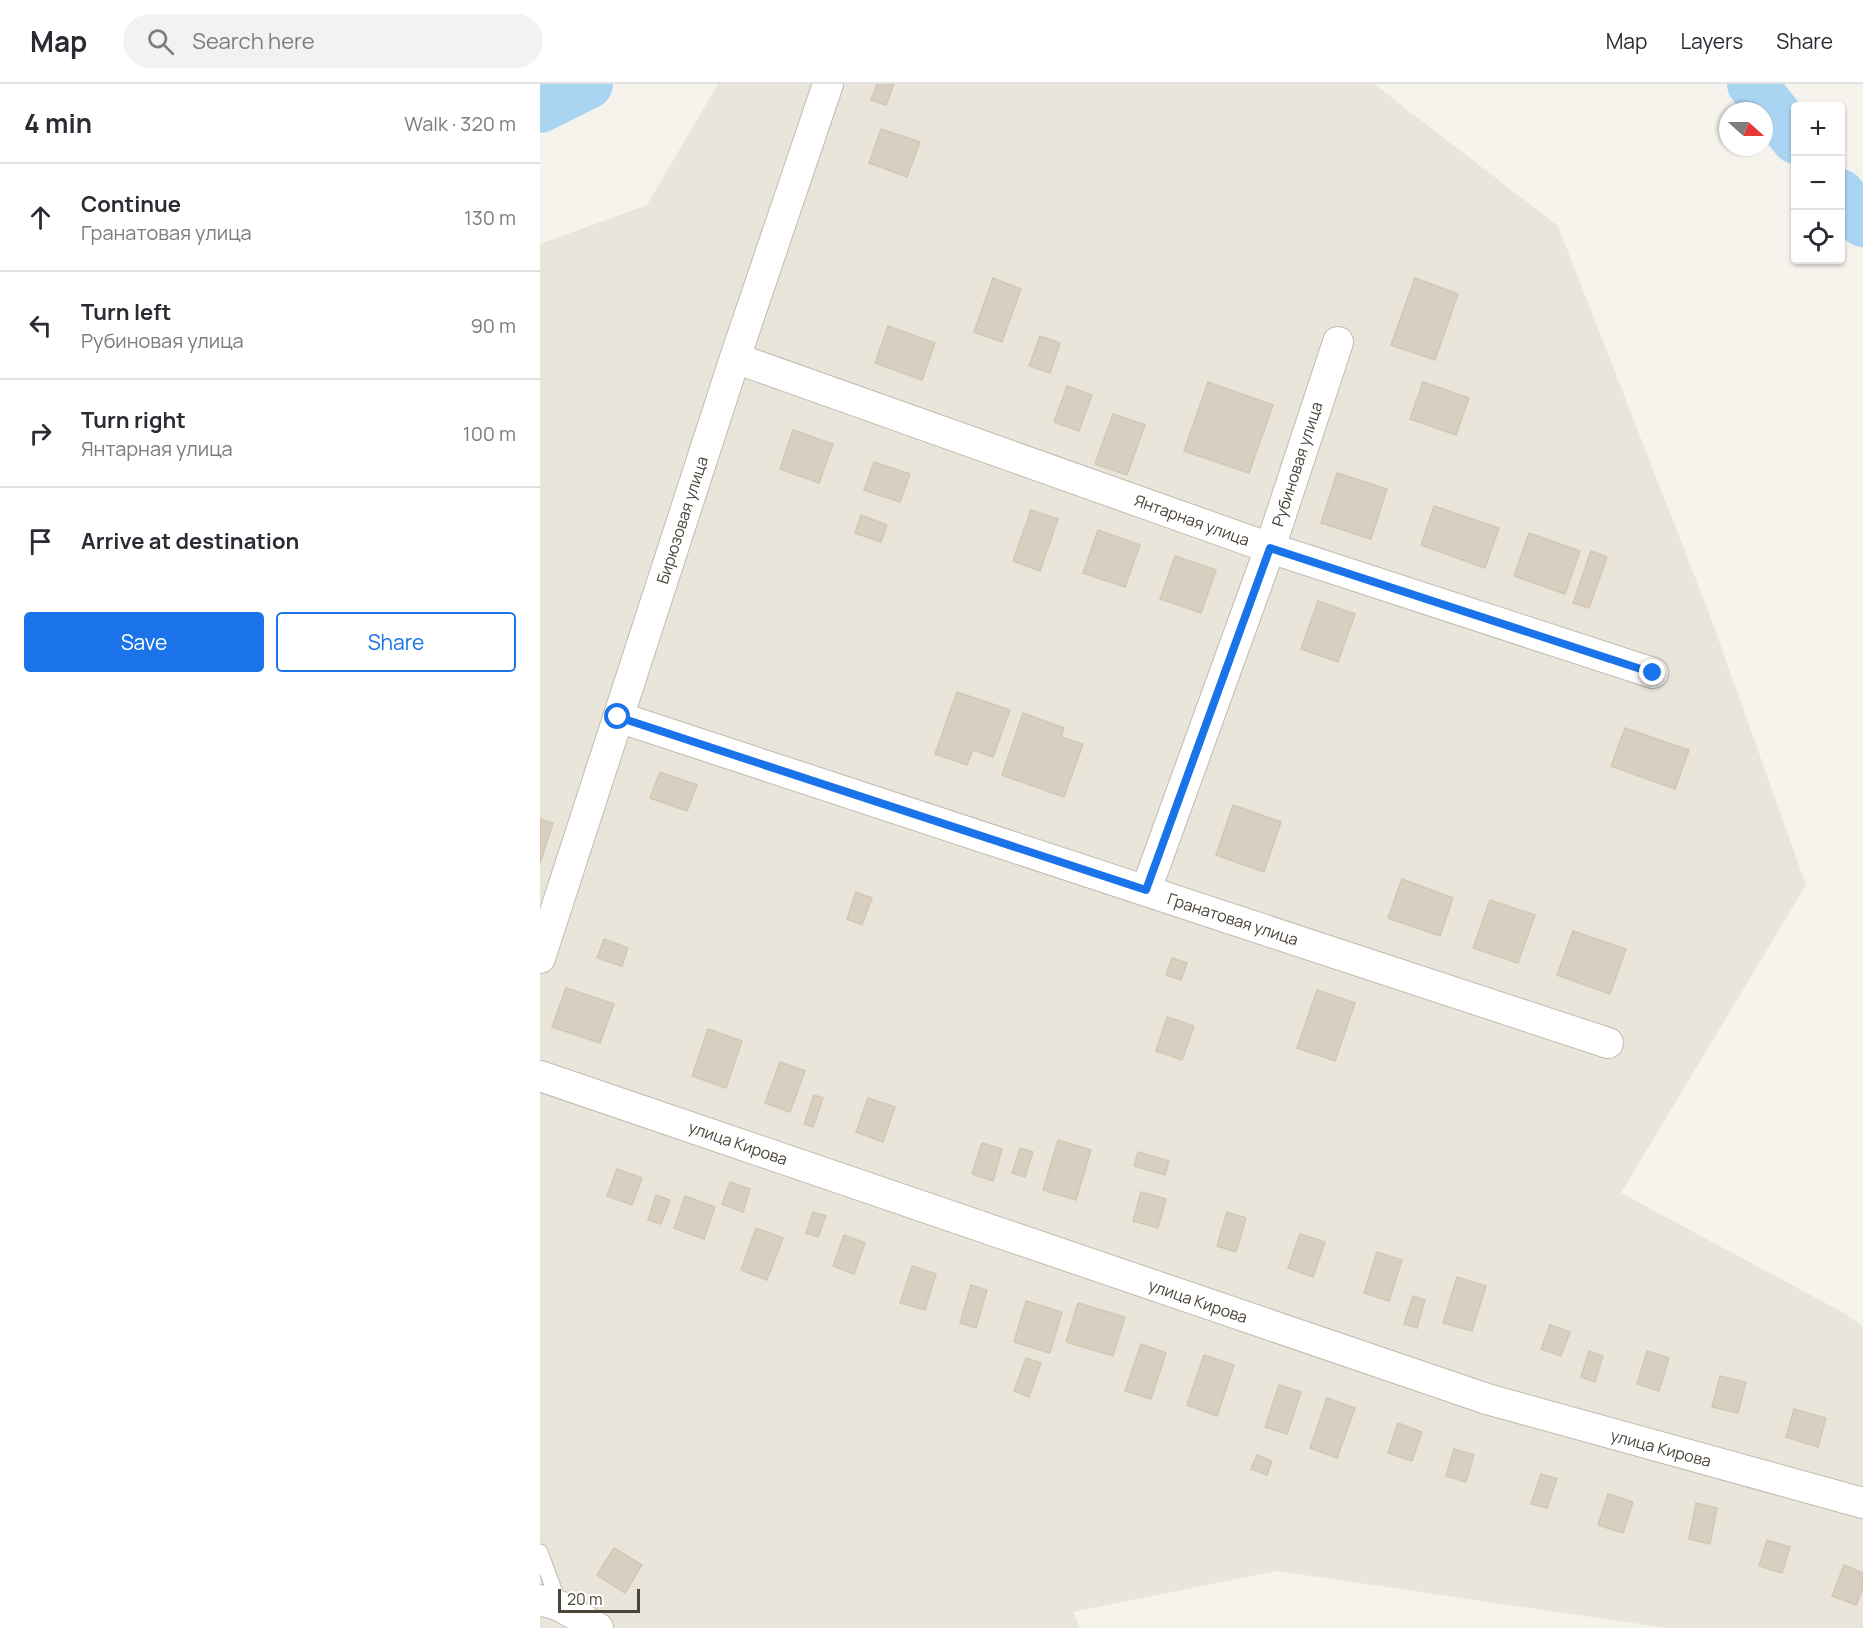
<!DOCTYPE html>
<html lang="en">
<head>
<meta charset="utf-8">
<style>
	body { margin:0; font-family:Manrope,sans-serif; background:#f2f2f3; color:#2b2b33 }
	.controls { position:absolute; right:18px; top:18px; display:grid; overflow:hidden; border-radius:6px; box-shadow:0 2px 4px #0004 }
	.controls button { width:54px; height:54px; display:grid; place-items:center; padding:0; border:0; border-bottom:2px solid #e1e1e2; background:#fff; color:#2b2b33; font:30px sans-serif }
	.compass { position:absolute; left:1179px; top:18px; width:54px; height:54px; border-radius:50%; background:#fff; box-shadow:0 2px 4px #0004; rotate:111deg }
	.scale { position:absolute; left:18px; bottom:15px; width:82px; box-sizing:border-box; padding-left:6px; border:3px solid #4b4439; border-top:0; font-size:16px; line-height:21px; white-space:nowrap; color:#4b4439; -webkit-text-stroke:4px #fff; paint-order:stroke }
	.stop { position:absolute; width:18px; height:18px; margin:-14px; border:4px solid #1a73e8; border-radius:50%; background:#fff }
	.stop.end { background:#1a73e8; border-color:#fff; box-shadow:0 2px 6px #0008 }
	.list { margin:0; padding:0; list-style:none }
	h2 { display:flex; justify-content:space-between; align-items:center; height:78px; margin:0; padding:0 24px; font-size:26px }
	h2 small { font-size:20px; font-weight:400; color:#7c7c81 }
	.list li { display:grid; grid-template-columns:39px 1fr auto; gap:18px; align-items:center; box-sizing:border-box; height:108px; padding:0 24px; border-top:2px solid #e1e1e2 }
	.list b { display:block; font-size:22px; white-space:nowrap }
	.list p { margin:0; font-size:20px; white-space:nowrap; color:#7c7c81 }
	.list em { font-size:20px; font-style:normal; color:#7c7c81 }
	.actions { display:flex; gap:12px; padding:18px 24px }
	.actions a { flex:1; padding:14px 0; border:2px solid #1a73e8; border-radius:6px; text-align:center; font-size:21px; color:#1a73e8 }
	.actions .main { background:#1a73e8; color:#fff }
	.icon { flex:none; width:33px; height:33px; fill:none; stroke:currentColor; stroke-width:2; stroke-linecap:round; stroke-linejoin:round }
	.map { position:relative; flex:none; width:1323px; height:1544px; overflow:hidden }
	header { display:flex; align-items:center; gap:36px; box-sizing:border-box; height:84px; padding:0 30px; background:#fff; border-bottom:2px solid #e1e1e2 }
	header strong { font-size:28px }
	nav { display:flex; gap:33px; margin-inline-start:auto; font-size:21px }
	.search { width:420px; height:54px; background:#f2f2f3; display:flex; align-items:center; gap:15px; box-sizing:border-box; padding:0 21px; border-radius:33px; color:#7c7c81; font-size:22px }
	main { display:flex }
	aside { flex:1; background:#fff }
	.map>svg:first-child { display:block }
	.residential { fill:#eae5da }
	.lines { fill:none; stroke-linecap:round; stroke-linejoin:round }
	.river { stroke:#a9d4f2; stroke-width:50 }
	.building { fill:#d8cfc1; stroke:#d3c7b4; stroke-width:1.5 }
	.lane-casing { stroke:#c2bbae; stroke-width:17 }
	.street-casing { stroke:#c2bbae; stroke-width:32 }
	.lane { stroke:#fff; stroke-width:15 }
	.street { stroke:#fff; stroke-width:30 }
	.route { stroke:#1a73e8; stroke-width:8 }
	.labels { text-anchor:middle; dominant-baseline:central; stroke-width:4.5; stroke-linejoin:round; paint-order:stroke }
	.street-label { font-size:16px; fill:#4b4439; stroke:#fff }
</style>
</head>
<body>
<header>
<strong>Map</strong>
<div class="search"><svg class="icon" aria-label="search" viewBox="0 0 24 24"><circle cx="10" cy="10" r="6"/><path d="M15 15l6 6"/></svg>Search here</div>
<nav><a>Map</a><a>Layers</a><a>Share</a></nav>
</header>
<main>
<aside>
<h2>4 min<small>Walk · 320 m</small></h2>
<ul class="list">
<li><svg class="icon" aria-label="ahead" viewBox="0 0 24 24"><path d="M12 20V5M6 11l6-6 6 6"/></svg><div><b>Continue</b><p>Гранатовая улица</p></div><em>130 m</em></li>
<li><svg class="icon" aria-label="left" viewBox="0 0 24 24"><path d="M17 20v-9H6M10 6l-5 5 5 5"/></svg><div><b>Turn left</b><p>Рубиновая улица</p></div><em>90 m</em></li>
<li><svg class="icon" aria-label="right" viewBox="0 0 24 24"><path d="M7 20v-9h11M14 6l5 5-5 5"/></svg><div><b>Turn right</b><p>Янтарная улица</p></div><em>100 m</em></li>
<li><svg class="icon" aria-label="arrive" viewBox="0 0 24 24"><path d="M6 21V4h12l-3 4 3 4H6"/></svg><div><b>Arrive at destination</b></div></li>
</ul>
<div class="actions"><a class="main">Save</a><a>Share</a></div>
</aside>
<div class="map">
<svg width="1323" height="1544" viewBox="0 0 1323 1544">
	<rect width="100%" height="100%" fill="#f6f3ec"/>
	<path class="residential" d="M 178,0 L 834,0 L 1018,142 L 1169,529 L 1266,801 L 1081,1109 L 1304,1229 L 1323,1243 L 1323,1544 L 1127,1544 L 737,1487 L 533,1528 L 540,1544 L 0,1544 L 0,160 L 107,121 Z"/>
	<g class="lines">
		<g class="river">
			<path d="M 1212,0 L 1256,55"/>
			<path d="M 0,24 L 48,0"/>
			<path d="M 1300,110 L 1323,138"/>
		</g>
	</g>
	<g class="building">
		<path d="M 337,0 L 354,0 L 346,21 L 331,16 Z"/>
		<path d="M 341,45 L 380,58 L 367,93 L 329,79 Z"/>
		<path d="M 453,194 L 481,205 L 462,258 L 434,248 Z"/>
		<path d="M 875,194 L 918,210 L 895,276 L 851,261 Z"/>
		<path d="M 348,242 L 395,259 L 382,296 L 335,279 Z"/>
		<path d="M 500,252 L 520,259 L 510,289 L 489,282 Z"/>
		<path d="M 668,298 L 733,321 L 709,389 L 644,367 Z"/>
		<path d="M 883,298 L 929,314 L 916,351 L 870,335 Z"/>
		<path d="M 527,302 L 552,311 L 539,347 L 514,338 Z"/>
		<path d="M 573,330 L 605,341 L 587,391 L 555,380 Z"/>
		<path d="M 253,346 L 293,360 L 279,399 L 240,385 Z"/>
		<path d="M 334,378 L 370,390 L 360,418 L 324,406 Z"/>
		<path d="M 797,389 L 847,405 L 831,455 L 781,439 Z"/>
		<path d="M 894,422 L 959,444 L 945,484 L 881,461 Z"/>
		<path d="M 491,426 L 518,435 L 500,487 L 473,477 Z"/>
		<path d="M 321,431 L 347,441 L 341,458 L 315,449 Z"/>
		<path d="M 558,446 L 600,461 L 585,503 L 543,489 Z"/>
		<path d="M 989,449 L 1040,467 L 1025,510 L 974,492 Z"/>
		<path d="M 1051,467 L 1067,473 L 1049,524 L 1033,519 Z"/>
		<path d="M 635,472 L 676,486 L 661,529 L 620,515 Z"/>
		<path d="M 778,517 L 815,530 L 798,578 L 761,565 Z"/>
		<path d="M 417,608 L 470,626 L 453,673 L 433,666 L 427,681 L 395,670 Z"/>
		<path d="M 483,629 L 524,644 L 521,653 L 543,660 L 524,713 L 462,691 Z"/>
		<path d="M 1085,644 L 1149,666 L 1135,705 L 1071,682 Z"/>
		<path d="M 120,688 L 157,701 L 147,727 L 110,714 Z"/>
		<path d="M 693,721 L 741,738 L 724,788 L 676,771 Z"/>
		<path d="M 0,735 L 13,739 L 0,779 Z"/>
		<path d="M 862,795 L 913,814 L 900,852 L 848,834 Z"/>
		<path d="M 316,808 L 332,814 L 322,841 L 307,835 Z"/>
		<path d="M 950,816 L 995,831 L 978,879 L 933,864 Z"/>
		<path d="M 1033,847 L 1086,865 L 1070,910 L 1017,891 Z"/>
		<path d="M 64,855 L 88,864 L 82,882 L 57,874 Z"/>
		<path d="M 632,874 L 647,879 L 641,896 L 626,891 Z"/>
		<path d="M 26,904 L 74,920 L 60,959 L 12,943 Z"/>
		<path d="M 777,906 L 815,919 L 795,977 L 757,964 Z"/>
		<path d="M 627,933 L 654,942 L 642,976 L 616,967 Z"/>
		<path d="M 168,945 L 202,957 L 186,1004 L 152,992 Z"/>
		<path d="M 240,978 L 265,987 L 250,1028 L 225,1019 Z"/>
		<path d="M 274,1011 L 283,1014 L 273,1043 L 264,1040 Z"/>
		<path d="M 328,1014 L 355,1023 L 343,1058 L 316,1048 Z"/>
		<path d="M 518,1056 L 551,1066 L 536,1116 L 503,1106 Z"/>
		<path d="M 442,1059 L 462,1065 L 453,1097 L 432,1090 Z"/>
		<path d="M 480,1064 L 493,1068 L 485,1093 L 472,1089 Z"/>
		<path d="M 598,1068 L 629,1077 L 625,1091 L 594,1082 Z"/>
		<path d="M 77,1085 L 102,1094 L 92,1121 L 67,1112 Z"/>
		<path d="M 190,1098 L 210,1105 L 203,1128 L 182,1120 Z"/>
		<path d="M 601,1108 L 626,1115 L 618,1144 L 593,1137 Z"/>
		<path d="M 116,1111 L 130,1116 L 121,1140 L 108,1136 Z"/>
		<path d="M 145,1112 L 175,1123 L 164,1155 L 134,1144 Z"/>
		<path d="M 273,1128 L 286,1132 L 278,1153 L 266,1149 Z"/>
		<path d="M 687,1128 L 706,1134 L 696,1168 L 677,1162 Z"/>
		<path d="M 216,1144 L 243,1154 L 227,1196 L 201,1186 Z"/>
		<path d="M 760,1150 L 785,1158 L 773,1193 L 748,1184 Z"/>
		<path d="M 304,1151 L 325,1159 L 314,1190 L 293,1182 Z"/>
		<path d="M 837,1168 L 862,1176 L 849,1217 L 824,1209 Z"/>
		<path d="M 372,1182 L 396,1190 L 385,1226 L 360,1219 Z"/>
		<path d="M 917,1193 L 946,1202 L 932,1247 L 903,1239 Z"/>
		<path d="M 431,1201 L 447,1206 L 436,1244 L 420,1239 Z"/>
		<path d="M 873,1212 L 885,1216 L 877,1244 L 864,1240 Z"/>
		<path d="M 486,1217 L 522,1228 L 510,1269 L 474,1258 Z"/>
		<path d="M 538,1219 L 585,1233 L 573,1272 L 526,1258 Z"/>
		<path d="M 1010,1241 L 1030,1248 L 1021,1272 L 1001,1265 Z"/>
		<path d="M 601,1260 L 626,1269 L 611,1315 L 585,1307 Z"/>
		<path d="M 1049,1267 L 1063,1272 L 1055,1298 L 1041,1293 Z"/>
		<path d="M 1107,1267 L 1129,1274 L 1119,1307 L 1097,1300 Z"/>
		<path d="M 664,1271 L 694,1281 L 677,1332 L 647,1321 Z"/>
		<path d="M 486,1274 L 501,1279 L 489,1313 L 474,1307 Z"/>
		<path d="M 1180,1292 L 1206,1298 L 1198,1329 L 1172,1323 Z"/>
		<path d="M 739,1301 L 761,1308 L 747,1350 L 725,1343 Z"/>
		<path d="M 787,1314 L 815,1324 L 797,1374 L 770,1364 Z"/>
		<path d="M 1254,1325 L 1286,1334 L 1278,1363 L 1246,1353 Z"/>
		<path d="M 858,1339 L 882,1348 L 872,1377 L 848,1369 Z"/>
		<path d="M 914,1365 L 934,1371 L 926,1398 L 906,1392 Z"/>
		<path d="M 717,1371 L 732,1377 L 727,1391 L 711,1385 Z"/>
		<path d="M 1001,1390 L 1017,1395 L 1007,1424 L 991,1420 Z"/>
		<path d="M 1068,1410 L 1093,1418 L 1083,1449 L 1058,1441 Z"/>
		<path d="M 1156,1419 L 1177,1424 L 1170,1460 L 1149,1455 Z"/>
		<path d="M 1227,1456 L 1250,1463 L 1242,1489 L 1219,1482 Z"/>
		<path d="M 74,1464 L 102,1481 L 85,1509 L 57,1491 Z"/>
		<path d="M 1304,1481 L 1323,1489 L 1323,1504 L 1316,1521 L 1292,1512 Z"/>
	</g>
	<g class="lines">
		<g class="lane-casing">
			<path id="lane" d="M 0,1468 L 20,1522"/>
		</g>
		<g class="street-casing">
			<g id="street">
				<path d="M 195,274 L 730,464 L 1113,589"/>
				<path d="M 78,633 L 1068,959"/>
				<path d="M 606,806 L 730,464 L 798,258"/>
				<path d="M 0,874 L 195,274 L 288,0"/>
				<path d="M 0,992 L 947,1315 L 1323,1419"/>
				<path d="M 0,1516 L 20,1522 L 58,1544"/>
			</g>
		</g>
		<use href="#lane" class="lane"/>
		<use href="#street" class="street"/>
	</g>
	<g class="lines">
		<path class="route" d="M 78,633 L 606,806 L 730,464 L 1113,589"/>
	</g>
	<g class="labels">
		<g class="street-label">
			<text transform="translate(757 380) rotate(-72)">Рубиновая улица</text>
			<text transform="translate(142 436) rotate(-72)">Бирюзовая улица</text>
			<text transform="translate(652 436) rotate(20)">Янтарная улица</text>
			<text transform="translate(693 835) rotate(18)">Гранатовая улица</text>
			<text transform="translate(198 1059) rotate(19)">улица Кирова</text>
			<text transform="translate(658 1217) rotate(19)">улица Кирова</text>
			<text transform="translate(1121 1364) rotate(15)">улица Кирова</text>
		</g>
	</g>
</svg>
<div class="controls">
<button>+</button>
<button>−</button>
<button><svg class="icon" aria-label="locate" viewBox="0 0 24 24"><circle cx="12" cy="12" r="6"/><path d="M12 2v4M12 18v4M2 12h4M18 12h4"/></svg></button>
</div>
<svg class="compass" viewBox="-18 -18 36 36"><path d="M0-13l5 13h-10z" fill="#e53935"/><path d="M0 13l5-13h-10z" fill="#7c7c81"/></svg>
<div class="scale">20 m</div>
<div class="stop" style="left:78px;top:633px"></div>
<div class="stop end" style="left:1113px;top:589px"></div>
</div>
</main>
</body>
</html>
